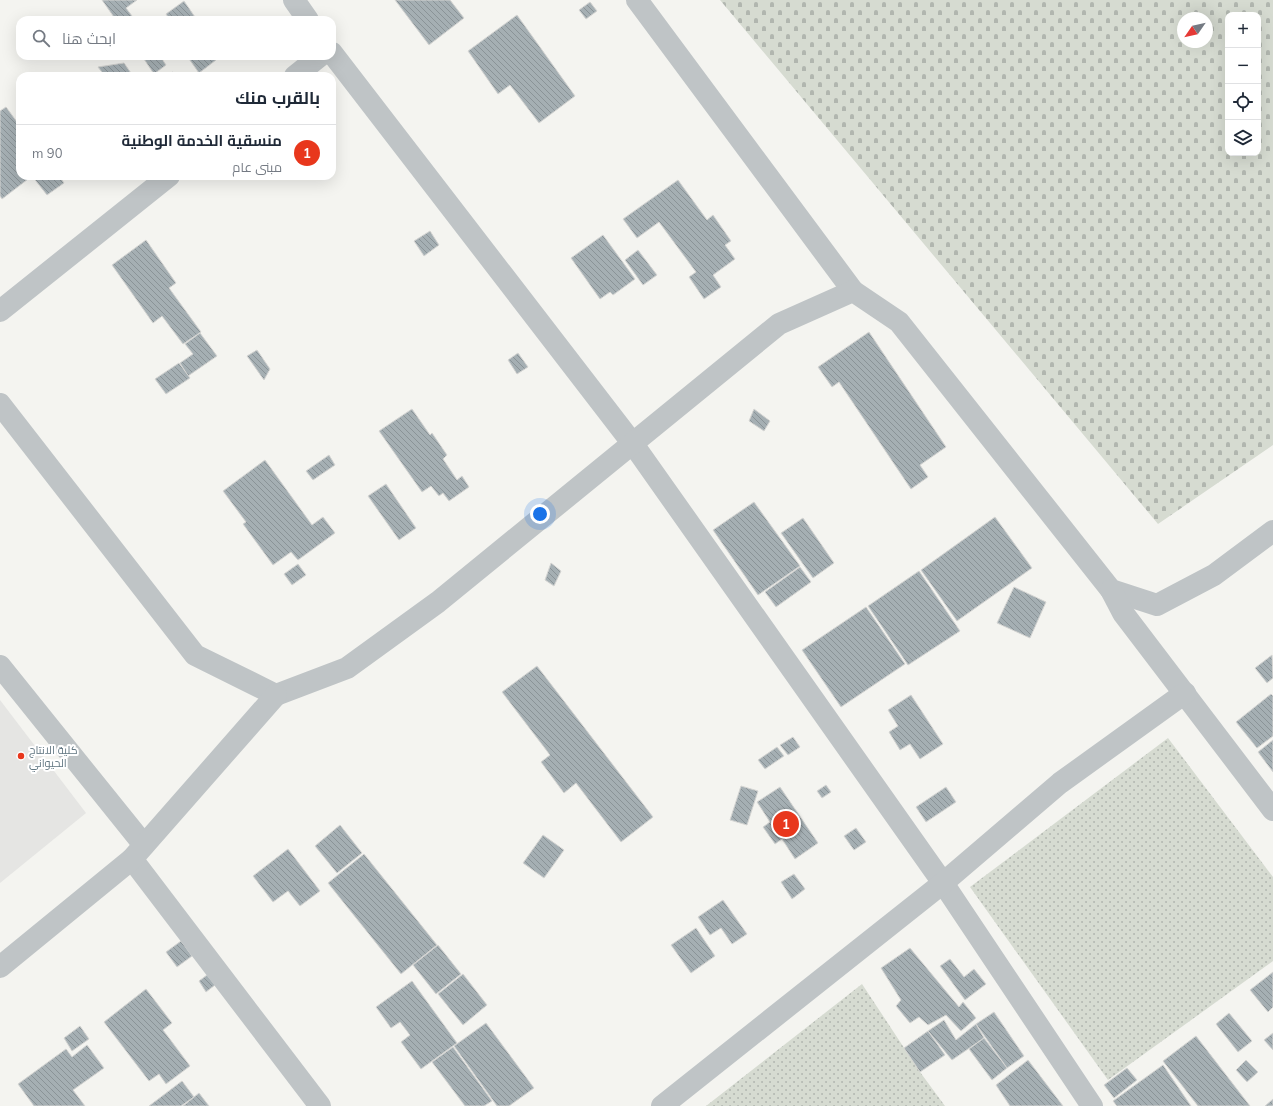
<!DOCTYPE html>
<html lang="ar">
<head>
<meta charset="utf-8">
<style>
	body { margin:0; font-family:Mulish,Cairo,sans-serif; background:#f6f6f7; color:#1f2937; direction:rtl }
	.controls { position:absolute; right:12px; top:12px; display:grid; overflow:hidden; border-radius:8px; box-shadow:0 4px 16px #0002 }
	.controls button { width:36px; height:36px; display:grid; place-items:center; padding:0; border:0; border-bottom:1px solid #e0e1e3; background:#fff; color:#1f2937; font:20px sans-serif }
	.compass { position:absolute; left:1177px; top:12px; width:36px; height:36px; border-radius:50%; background:#fff; box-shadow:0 4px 16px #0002; rotate:236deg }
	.you { position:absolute; left:540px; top:514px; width:14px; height:14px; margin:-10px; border:3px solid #fff; border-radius:50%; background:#1a73e8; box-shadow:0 0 0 6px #1a73e833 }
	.badge { display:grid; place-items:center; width:26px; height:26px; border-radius:50%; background:#e8371c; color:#fff; font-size:13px; font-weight:700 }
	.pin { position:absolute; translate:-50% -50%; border:2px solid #fff; box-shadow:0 1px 4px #0006 }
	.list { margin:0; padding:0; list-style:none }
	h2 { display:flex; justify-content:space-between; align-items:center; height:52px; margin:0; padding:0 16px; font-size:17px }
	h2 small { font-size:13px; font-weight:400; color:#747a83 }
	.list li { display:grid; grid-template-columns:26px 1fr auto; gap:12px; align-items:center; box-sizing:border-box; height:56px; padding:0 16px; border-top:1px solid #e0e1e3 }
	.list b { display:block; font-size:15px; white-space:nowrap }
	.list p { margin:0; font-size:13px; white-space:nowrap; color:#747a83 }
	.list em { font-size:13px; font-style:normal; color:#747a83 }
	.icon { flex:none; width:22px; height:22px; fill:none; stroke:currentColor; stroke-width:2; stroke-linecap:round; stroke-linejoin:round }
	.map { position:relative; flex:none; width:1273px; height:1106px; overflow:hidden; direction:ltr }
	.search { position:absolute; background:#fff; box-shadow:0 4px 16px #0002; left:16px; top:16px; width:320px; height:44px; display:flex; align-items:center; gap:10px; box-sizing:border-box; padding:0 14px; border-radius:12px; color:#747a83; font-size:15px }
	.panel { position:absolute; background:#fff; box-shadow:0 4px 16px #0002; left:16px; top:72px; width:320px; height:108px; border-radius:12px; direction:rtl }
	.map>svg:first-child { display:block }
	.built { fill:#e5e5e3 }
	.grass { fill:url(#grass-dots) }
	.cemetery { fill:url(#cemetery-stones); fill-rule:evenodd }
	.building { fill:url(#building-back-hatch); stroke:#d5d5d3 }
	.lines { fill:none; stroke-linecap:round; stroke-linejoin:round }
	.minor { stroke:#bfc4c6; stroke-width:22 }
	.poi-dot { fill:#e8371c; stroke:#fff; stroke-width:1.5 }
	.labels { text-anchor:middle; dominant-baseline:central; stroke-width:4; stroke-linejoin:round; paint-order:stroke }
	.poi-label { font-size:11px; fill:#627782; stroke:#fff; text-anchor:start }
</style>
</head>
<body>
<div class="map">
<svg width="1273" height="1106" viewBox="0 0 1273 1106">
	<defs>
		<pattern id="grass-dots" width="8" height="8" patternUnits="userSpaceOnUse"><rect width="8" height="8" fill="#d6dbd1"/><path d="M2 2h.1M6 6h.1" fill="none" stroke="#b1b6af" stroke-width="1.8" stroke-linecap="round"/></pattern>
		<pattern id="cemetery-stones" width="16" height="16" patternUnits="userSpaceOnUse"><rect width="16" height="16" fill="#d6dbd1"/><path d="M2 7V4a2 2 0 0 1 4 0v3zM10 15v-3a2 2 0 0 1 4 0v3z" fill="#b1b6af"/></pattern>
		<pattern id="building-back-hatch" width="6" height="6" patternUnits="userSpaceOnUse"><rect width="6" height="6" fill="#a5afb3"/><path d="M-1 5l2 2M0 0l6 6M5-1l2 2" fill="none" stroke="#8a9397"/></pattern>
	</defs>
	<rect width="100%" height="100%" fill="#f4f4f0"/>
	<path class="built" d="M 0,700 L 86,813 L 0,883 Z"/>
	<g class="grass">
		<path d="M 1168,738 L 1273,877 L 1273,961 L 1108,1080 L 970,887 Z"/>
		<path d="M 862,984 L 920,1072 L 945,1106 L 706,1106 Z"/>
	</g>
	<path class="cemetery" d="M 720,0 L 1273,0 L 1273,445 L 1158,524 ZM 1228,15 L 1258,15 L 1258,153 L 1228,153 ZM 1183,18 L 1207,18 L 1207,42 L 1183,42 Z"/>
	<g class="building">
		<path d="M 102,0 L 137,0 L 126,8 L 135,20 L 116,20 Z"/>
		<path d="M 395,0 L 450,0 L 464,18 L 429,45 Z"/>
		<path d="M 184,1 L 197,20 L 170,20 L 166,14 Z"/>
		<path d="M 590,2 L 597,11 L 586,19 L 579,10 Z"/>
		<path d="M 517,15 L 575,96 L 539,123 L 510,85 L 498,94 L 468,51 Z"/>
		<path d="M 135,56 L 160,56 L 166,65 L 154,74 L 142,56 L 137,59 Z"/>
		<path d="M 187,56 L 213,56 L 216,60 L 199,73 Z"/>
		<path d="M 124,63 L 133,76 L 105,76 L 98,67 Z"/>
		<path d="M 173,72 L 176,76 L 163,76 Z"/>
		<path d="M 6,107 L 20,126 L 20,176 L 59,176 L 64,183 L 47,195 L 32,176 L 2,199 L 0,196 L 0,111 Z"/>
		<path d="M 678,180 L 707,220 L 713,215 L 731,241 L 725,245 L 735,259 L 713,275 L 721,287 L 704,299 L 689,277 L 696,272 L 659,222 L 637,238 L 623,219 Z"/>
		<path d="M 430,231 L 439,245 L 424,256 L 414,241 Z"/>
		<path d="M 603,235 L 635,279 L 613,295 L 610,292 L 600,299 L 571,258 Z"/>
		<path d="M 146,240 L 176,283 L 169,288 L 201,332 L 183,344 L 162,316 L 153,323 L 112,265 Z"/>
		<path d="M 638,250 L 657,275 L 643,285 L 625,260 Z"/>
		<path d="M 869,332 L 946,447 L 920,465 L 928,477 L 911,489 L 839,382 L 832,387 L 818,367 Z"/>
		<path d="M 200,333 L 217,356 L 188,376 L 180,363 L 193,354 L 185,344 Z"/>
		<path d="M 257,350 L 270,369 L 264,380 L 247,356 Z"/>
		<path d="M 518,353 L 528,367 L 517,374 L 508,360 Z"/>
		<path d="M 179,363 L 190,378 L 166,394 L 155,379 Z"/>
		<path d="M 412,409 L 430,435 L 432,433 L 447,455 L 443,459 L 457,480 L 462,476 L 469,487 L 449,501 L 443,493 L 439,496 L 431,486 L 422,492 L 379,431 Z"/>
		<path d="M 754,409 L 770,421 L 764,431 L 749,421 Z"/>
		<path d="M 329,455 L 335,465 L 313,480 L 306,471 Z"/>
		<path d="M 265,460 L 312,525 L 323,517 L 335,533 L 298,560 L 291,552 L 273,565 L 243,524 L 246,522 L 223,491 Z"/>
		<path d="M 386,484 L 416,528 L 399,540 L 368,496 Z"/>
		<path d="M 754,502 L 800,566 L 758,595 L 713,530 Z"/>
		<path d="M 995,517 L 1032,568 L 957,621 L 921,570 Z"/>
		<path d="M 803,518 L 834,563 L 813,578 L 781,533 Z"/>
		<path d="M 551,563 L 561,571 L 554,586 L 545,580 Z"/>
		<path d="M 298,564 L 306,575 L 292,585 L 284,574 Z"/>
		<path d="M 800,567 L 811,582 L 776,607 L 765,592 Z"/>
		<path d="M 919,571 L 960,631 L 908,665 L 868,606 Z"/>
		<path d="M 1014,587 L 1046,602 L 1030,638 L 997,623 Z"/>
		<path d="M 866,607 L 905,664 L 841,707 L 802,650 Z"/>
		<path d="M 1272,655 L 1273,678 L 1267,683 L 1255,668 Z"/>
		<path d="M 537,666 L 653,817 L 621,842 L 576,783 L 564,793 L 541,762 L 550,755 L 502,692 Z"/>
		<path d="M 1271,694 L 1273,696 L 1273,736 L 1257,748 L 1236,722 Z"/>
		<path d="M 911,695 L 943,744 L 920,759 L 910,744 L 900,750 L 889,732 L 898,726 L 888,710 Z"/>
		<path d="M 793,737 L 800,747 L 788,755 L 780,745 Z"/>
		<path d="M 1273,740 L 1273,772 L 1258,752 Z"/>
		<path d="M 777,747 L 784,756 L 765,769 L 758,760 Z"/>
		<path d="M 826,785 L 831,792 L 822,798 L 817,791 Z"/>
		<path d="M 741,786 L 758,791 L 747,825 L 730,820 Z"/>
		<path d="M 780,787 L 818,843 L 795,859 L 782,839 L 775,844 L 763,827 L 770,822 L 757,802 Z"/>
		<path d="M 946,787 L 956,802 L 926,822 L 916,807 Z"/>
		<path d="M 340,825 L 362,853 L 337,873 L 315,846 Z"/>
		<path d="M 856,828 L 866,842 L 854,850 L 844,836 Z"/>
		<path d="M 543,835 L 564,850 L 544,878 L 523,863 Z"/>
		<path d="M 288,849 L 320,891 L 300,906 L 288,891 L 273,902 L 253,876 Z"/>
		<path d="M 364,854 L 437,945 L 401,974 L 328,883 Z"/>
		<path d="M 794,874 L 805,889 L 792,899 L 781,882 Z"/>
		<path d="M 723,900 L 747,934 L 732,944 L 721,928 L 710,935 L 698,917 Z"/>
		<path d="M 696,928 L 715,956 L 691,973 L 671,945 Z"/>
		<path d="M 181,941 L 192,956 L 177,967 L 166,952 Z"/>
		<path d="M 438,945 L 461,974 L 436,994 L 413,965 Z"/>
		<path d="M 910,948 L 959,1007 L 963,1002 L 976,1018 L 961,1031 L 946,1015 L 928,1025 L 919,1017 L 910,1023 L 896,1006 L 901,1000 L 881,968 Z"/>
		<path d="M 950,959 L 964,977 L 974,969 L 986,984 L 965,1000 L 940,966 Z"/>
		<path d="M 1273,972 L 1273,1007 L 1268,1012 L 1250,990 Z"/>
		<path d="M 463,974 L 487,1005 L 463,1025 L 438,994 Z"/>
		<path d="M 207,975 L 215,985 L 206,992 L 199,981 Z"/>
		<path d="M 412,981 L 457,1043 L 421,1069 L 401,1042 L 410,1035 L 400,1022 L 391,1028 L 376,1007 Z"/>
		<path d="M 146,989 L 172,1023 L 163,1030 L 190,1066 L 166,1084 L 159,1074 L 149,1081 L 104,1022 Z"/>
		<path d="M 994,1012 L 1024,1056 L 1007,1068 L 976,1024 Z"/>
		<path d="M 1229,1013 L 1252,1041 L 1238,1052 L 1216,1024 Z"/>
		<path d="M 944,1020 L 956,1040 L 976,1024 L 984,1038 L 952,1060 L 928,1031 Z"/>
		<path d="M 486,1023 L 534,1088 L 509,1106 L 497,1106 L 454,1046 Z"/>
		<path d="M 80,1026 L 89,1039 L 72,1051 L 64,1038 Z"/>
		<path d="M 928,1031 L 945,1055 L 920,1072 L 904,1048 Z"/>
		<path d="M 1273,1033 L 1273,1050 L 1264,1040 Z"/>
		<path d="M 1196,1036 L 1250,1106 L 1198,1106 L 1163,1061 Z"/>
		<path d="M 984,1038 L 1007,1068 L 992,1080 L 969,1049 Z"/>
		<path d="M 87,1045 L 104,1068 L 73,1090 L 85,1106 L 34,1106 L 18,1084 L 66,1049 L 72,1057 Z"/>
		<path d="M 453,1047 L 492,1101 L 484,1106 L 465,1106 L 432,1062 Z"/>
		<path d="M 1028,1060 L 1063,1106 L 1010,1106 L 996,1085 Z"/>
		<path d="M 1246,1060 L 1258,1072 L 1247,1082 L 1236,1070 Z"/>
		<path d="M 1163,1065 L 1191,1106 L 1117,1106 L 1113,1101 Z"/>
		<path d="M 1127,1068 L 1137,1080 L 1114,1098 L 1104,1085 Z"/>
		<path d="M 182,1081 L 194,1097 L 181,1106 L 149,1106 Z"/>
		<path d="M 199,1093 L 209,1106 L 183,1106 Z"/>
		<path d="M 1273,1099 L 1273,1106 L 1265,1106 Z"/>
	</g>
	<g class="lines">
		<g class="minor">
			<path d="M 294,0 L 308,20"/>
			<path d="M 637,0 L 853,291"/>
			<path d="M 332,53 L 633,444 L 943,883 L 1092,1106"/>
			<path d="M 295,76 L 320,56"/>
			<path d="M 0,311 L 169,176"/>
			<path d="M 0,404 L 195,655 L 276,695 L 347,668 L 438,602 L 779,324 L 853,291 L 899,322 L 1111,590 L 1157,605 L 1214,575 L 1273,531"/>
			<path d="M 1111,590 L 1123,613 L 1273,810"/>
			<path d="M 0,666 L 144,845"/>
			<path d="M 132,859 L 320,1106"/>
			<path d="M 0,967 L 132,859 L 276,695"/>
			<path d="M 662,1106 L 943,883 L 1060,783 L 1185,693"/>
		</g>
	</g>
	<circle class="poi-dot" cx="21" cy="756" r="4"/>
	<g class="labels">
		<g class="poi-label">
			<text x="29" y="750">كلية الانتاج<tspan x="29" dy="13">الحيواني</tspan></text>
		</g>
	</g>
</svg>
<div class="controls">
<button>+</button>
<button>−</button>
<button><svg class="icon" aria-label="locate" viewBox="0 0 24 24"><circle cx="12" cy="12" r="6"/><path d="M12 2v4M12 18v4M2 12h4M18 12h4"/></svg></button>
<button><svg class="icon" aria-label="layers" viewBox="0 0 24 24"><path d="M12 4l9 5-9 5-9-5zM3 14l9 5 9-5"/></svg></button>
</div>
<svg class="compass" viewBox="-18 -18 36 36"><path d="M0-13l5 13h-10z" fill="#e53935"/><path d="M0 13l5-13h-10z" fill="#747a83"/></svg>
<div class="you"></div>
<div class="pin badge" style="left:786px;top:824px">1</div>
<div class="search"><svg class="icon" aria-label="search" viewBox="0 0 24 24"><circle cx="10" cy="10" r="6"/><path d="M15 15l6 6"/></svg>ابحث هنا</div>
<section class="panel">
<h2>بالقرب منك<small></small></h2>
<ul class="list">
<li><span class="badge">1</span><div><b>منسقية الخدمة الوطنية</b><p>مبنى عام</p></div><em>90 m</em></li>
</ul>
</section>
</div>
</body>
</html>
